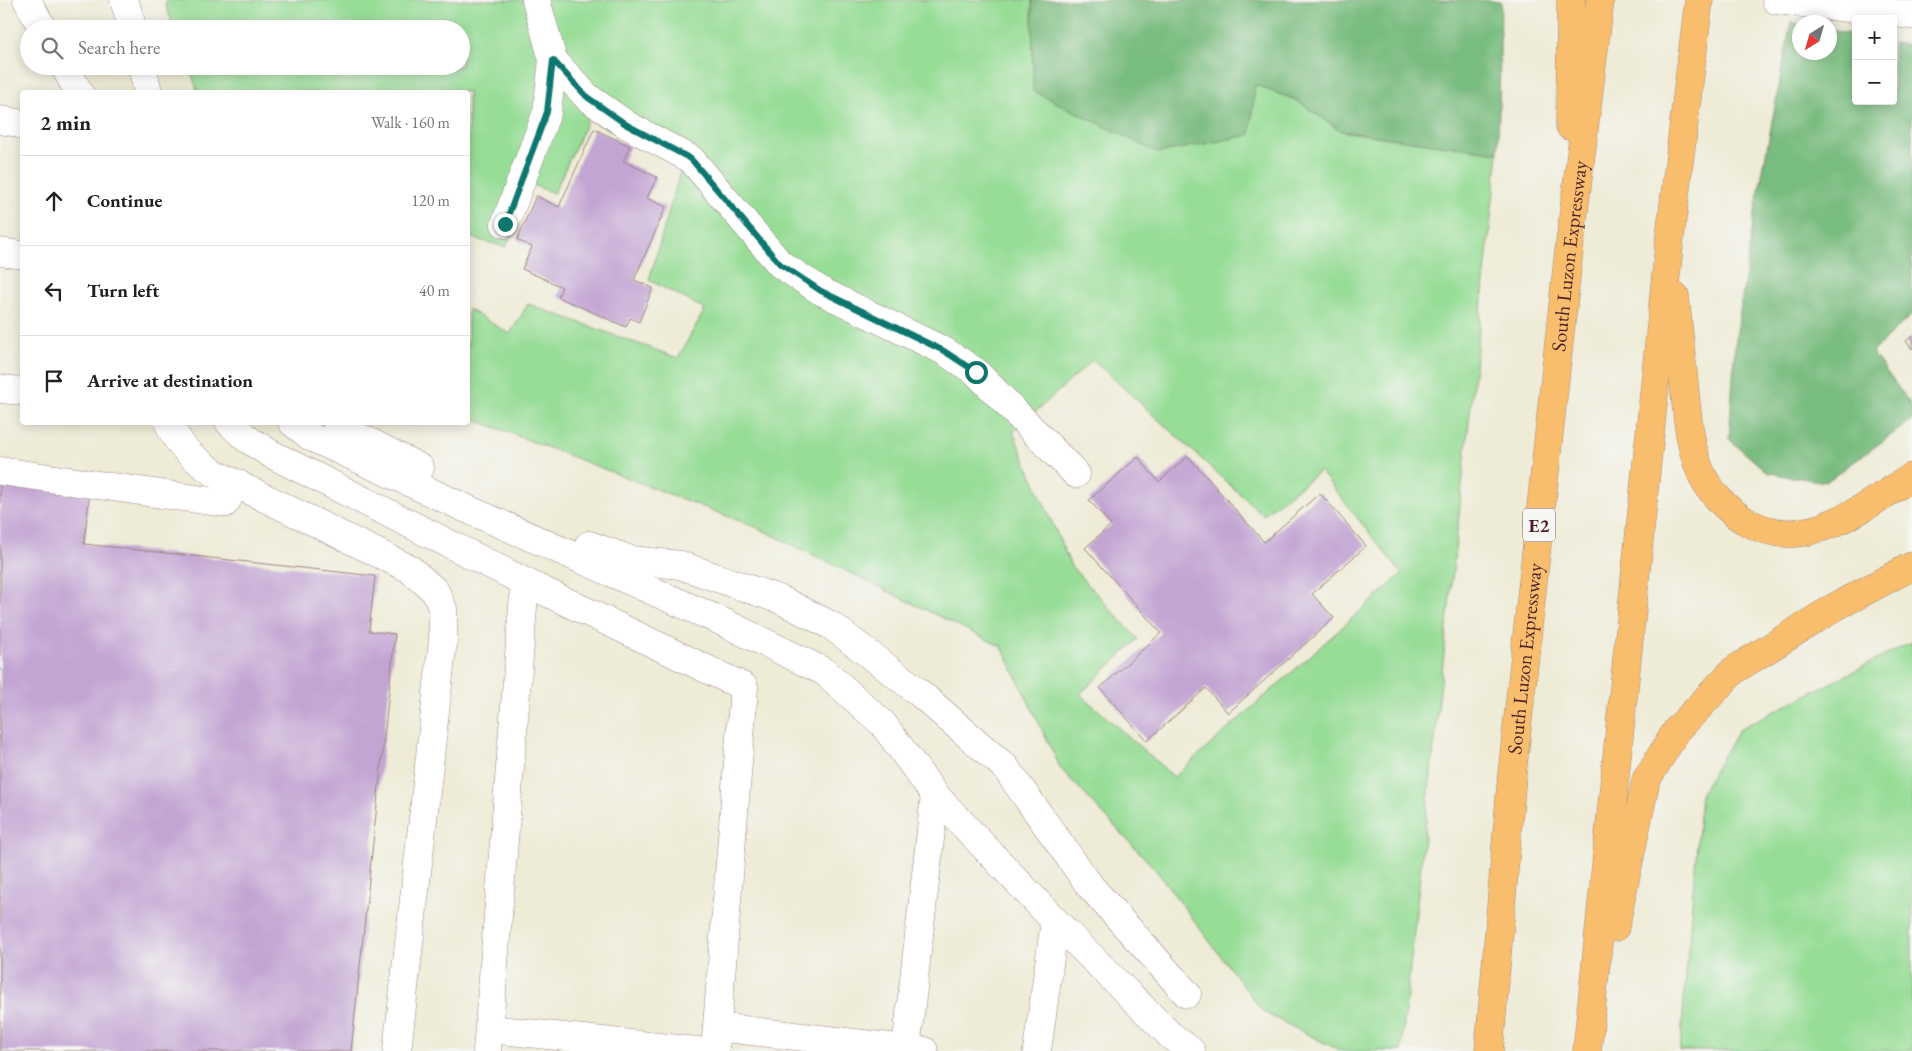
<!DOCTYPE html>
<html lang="en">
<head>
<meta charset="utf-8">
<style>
	body { margin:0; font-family:"EB Garamond",serif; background:#f6f6f6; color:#202124 }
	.controls { position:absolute; right:15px; top:15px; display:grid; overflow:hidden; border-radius:5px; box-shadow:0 2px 12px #0003 }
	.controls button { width:45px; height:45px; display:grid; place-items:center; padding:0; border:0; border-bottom:1px solid #e0e0e0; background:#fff; color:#202124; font:25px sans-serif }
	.compass { position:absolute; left:1792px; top:15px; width:45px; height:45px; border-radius:50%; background:#fff; box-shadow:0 2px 12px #0003; rotate:217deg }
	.stop { position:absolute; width:15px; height:15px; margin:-11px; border:4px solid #0f766e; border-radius:50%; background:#fff }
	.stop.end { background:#0f766e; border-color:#fff; box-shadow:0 1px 5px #0008 }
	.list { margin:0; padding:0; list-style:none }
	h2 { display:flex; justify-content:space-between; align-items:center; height:65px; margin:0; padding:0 20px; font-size:21px }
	h2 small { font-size:16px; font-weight:400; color:#757577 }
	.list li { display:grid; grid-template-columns:32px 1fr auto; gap:15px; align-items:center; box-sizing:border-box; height:90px; padding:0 20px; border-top:1px solid #e0e0e0 }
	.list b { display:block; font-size:19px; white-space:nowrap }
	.list em { font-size:16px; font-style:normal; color:#757577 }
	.icon { flex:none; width:28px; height:28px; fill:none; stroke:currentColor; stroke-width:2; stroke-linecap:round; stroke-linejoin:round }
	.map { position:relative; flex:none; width:1912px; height:1051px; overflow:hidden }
	.search { position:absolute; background:#fff; box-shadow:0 2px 12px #0003; left:20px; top:20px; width:450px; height:55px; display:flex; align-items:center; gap:12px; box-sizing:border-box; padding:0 18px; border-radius:28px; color:#757577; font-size:19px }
	.panel { position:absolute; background:#fff; box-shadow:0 2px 12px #0003; left:20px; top:90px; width:450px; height:335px; border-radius:5px }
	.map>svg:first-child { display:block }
	.green { fill:#97dd96; stroke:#707e60; fill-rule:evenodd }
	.forest { fill:#79bc7f; stroke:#626e55 }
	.building { fill:#c2a5d3 }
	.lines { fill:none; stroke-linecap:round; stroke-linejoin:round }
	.minor-casing { stroke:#9c8580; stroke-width:29 }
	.highway-casing { stroke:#9c8580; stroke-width:29 }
	.minor { stroke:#fff; stroke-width:28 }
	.highway { stroke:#f9be6d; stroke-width:28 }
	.route { stroke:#0f766e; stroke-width:6 }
	.labels { text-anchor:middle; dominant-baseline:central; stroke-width:4.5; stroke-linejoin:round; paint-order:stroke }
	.shield { fill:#f6f6f2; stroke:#7e6067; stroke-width:1 }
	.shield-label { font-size:19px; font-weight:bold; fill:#4a1f2b }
	.street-label { font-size:20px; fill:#4a1f2b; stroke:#f6f6f2 }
</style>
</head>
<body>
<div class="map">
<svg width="1912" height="1051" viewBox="0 0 1912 1051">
	<rect width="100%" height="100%" fill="#f6f6f2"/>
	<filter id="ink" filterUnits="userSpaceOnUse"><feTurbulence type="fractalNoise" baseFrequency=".02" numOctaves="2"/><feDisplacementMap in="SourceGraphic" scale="10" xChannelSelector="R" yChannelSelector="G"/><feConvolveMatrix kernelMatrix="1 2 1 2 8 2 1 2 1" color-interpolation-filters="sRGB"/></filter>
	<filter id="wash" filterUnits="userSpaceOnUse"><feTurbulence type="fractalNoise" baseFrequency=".0096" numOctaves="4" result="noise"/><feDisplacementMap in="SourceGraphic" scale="20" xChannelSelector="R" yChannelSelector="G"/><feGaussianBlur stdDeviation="1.12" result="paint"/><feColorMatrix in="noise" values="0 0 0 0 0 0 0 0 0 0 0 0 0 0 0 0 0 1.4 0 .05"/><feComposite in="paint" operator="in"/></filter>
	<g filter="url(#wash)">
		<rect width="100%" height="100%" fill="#eeebd6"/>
		<g class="green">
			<path d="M 171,0 L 1032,0 L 1033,91 L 1255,85 L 1296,100 L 1341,131 L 1498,153 L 1401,1051 L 1341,1051 L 1263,1012 L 1155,869 L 1061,769 L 1002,647 L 758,528 L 468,417 L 468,309 L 510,334 L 528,304 L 678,358 L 705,309 L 649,280 L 682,166 L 588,119 L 554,193 L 532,185 L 506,247 L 468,237 L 468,92 L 193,92 L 197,89 L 189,66 L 461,66 L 461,29 L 174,29 L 165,3 ZM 1093,360 L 1263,515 L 1320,471 L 1402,574 L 1174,777 L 1080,694 L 1138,639 L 1071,566 L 1013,432 Z"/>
			<path d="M 1912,642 L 1912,1051 L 1680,1051 L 1701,793 L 1739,729 Z"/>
		</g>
		<g class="forest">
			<path d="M 1032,0 L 1481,0 L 1501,2 L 1498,153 L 1341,131 L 1296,100 L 1255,85 L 1250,135 L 1158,153 L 1033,91 Z"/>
			<path d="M 1791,22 L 1799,24 L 1800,52 L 1830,52 L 1830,30 L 1856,35 L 1856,101 L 1893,101 L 1893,43 L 1912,46 L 1912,314 L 1872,352 L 1912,406 L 1912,420 L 1826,482 L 1768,473 L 1729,439 L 1735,345 L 1754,217 Z"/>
		</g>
		<g id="blocks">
			<g class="building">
				<path d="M 594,129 L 630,146 L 623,161 L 657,177 L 647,198 L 666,207 L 634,280 L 653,288 L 639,322 L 630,318 L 626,327 L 558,297 L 562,287 L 522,269 L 532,247 L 517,240 L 536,196 L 559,207 Z"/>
				<path d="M 1912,336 L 1912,349 L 1906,341 Z"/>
				<path d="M 1188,456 L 1264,542 L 1320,493 L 1366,546 L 1312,594 L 1334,618 L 1228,713 L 1206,688 L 1147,741 L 1100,688 L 1161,633 L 1085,548 L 1111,525 L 1089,500 L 1138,457 L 1159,482 Z"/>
				<path d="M 0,481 L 90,490 L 84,544 L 375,576 L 369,631 L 395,634 L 351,1051 L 0,1051 Z"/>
			</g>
		</g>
	</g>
	<g filter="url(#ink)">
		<use href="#blocks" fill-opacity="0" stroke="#9c8580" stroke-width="1"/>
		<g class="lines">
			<g class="minor-casing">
				<g id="minor">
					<path d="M 27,0 L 43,29"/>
					<path d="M 124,0 L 133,29"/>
					<path d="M 1776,0 L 1912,15"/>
					<path d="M 553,60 L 587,97 L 627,125 L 691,159 L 780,264 L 821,291 L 944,351 L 976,372 L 1076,474"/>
					<path d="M 64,66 L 79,92"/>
					<path d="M 142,66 L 148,92"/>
					<path d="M 0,120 L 18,123 L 22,125"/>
					<path d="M 505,224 L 547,112 L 553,60 L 536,0"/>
					<path d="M 0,252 L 22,255"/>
					<path d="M 0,389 L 22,391"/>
					<path d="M 168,422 C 179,447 193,458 214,473 L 410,569 L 435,591 L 443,609 L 443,640 L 397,1051"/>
					<path d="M 229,422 L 246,438 L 271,454 L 525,582 L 744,687 L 715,1051"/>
					<path d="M 292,422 L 311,437 L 467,509 L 723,622 L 825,672 L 883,724 L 935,795 L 1055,921 L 1171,1036 L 1191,1051"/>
					<path d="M 336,422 L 346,430 L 420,468"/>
					<path d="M 0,471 L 225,503 L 237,483"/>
					<path d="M 589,545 L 631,560 L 680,565 L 781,600 L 832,626 L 916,690 L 1005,767 L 1090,886 L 1187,994"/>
					<path d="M 717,1027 L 924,1051"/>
					<path d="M 490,1029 L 697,1051"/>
					<path d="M 906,1049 L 935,795"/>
					<path d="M 487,1051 L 525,582"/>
					<path d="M 1037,1051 L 1055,921"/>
				</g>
			</g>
			<g class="highway-casing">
				<g id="highway">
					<path d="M 1570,126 L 1571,0"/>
					<path d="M 1675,296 C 1678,325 1681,354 1684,383 C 1687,413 1689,447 1702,475 C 1712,495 1730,513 1749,523 C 1769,533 1791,536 1812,530 C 1848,521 1881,496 1912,477"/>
					<path d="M 1615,927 L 1646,780 L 1677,730 L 1734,670 L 1835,607 L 1912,566"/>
					<path id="s1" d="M 1489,1051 L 1512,774 L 1568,259 L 1600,0"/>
					<path d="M 1587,1051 L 1670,236 L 1699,0"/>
				</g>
			</g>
			<use href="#minor" class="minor"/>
			<use href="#highway" class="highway"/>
		</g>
	</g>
	<g class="lines" filter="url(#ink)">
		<path class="route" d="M 505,224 L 547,112 L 553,60 L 587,97 L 627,125 L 691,159 L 780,264 L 821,291 L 944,351 L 976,372"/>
	</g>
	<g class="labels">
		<rect class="shield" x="1523" y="508.5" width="32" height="33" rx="4"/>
		<g class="shield-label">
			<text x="1539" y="525">E2</text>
		</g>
		<g class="street-label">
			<text stroke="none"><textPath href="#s1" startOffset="799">South Luzon Expressway</textPath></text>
			<text stroke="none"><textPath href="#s1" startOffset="394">South Luzon Expressway</textPath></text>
		</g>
	</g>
</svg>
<div class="controls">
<button>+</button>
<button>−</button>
</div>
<svg class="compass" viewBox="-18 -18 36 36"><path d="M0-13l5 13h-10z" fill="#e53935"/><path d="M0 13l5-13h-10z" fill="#757577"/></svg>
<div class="stop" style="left:976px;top:372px"></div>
<div class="stop end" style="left:505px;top:224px"></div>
<div class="search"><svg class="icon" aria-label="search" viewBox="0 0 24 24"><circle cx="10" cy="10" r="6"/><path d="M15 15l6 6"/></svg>Search here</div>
<section class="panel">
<h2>2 min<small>Walk · 160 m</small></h2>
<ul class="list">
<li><svg class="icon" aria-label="ahead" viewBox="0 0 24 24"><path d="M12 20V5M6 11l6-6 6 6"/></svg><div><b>Continue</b></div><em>120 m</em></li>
<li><svg class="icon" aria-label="left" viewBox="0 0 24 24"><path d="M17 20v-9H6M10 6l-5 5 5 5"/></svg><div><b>Turn left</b></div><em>40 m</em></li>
<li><svg class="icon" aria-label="arrive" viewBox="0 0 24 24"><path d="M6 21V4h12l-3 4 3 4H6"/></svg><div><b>Arrive at destination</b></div></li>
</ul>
</section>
</div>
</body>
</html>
